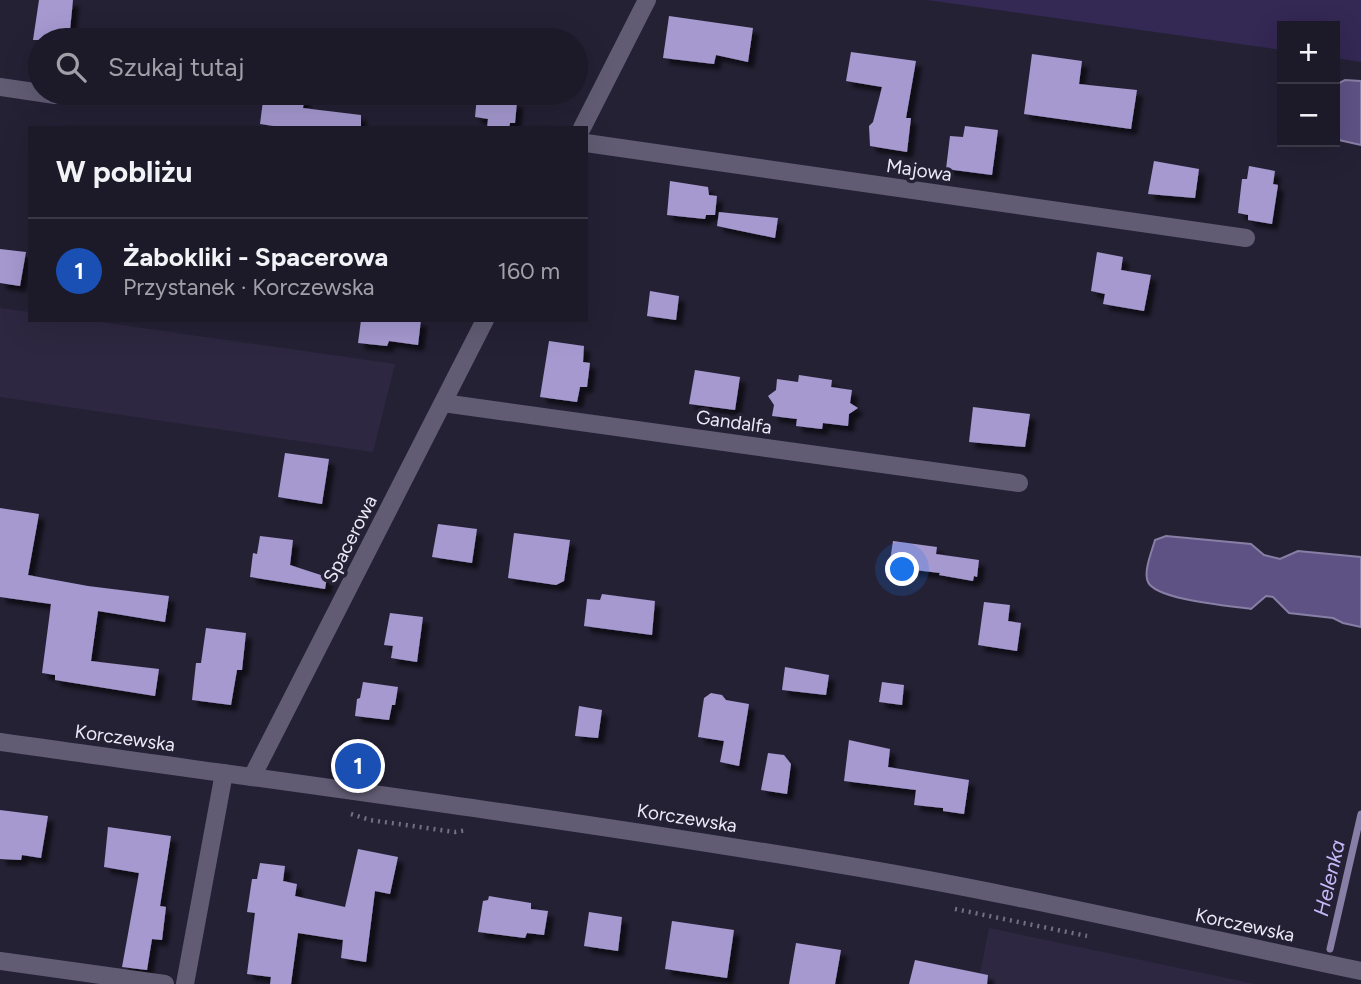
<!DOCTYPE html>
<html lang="pl">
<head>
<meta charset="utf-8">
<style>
	body { margin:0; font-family:Figtree,sans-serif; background:#252230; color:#f1f3f6 }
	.controls { position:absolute; right:21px; top:21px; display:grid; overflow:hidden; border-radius:0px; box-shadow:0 7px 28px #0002 }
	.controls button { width:63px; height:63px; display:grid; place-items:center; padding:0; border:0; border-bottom:2px solid #3a3845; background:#1c1928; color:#f1f3f6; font:35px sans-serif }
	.you { position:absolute; left:903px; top:570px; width:24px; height:24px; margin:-18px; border:5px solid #fff; border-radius:50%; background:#1a73e8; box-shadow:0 0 0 10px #1a73e833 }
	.badge { display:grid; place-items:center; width:46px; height:46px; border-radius:50%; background:#b6c148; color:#fff; font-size:23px; font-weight:700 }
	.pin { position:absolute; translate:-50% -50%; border:4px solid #fff; box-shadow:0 2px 7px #0006 }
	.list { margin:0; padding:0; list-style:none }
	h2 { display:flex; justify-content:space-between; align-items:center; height:91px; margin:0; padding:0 28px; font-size:30px }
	h2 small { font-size:23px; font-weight:400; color:#a0a0a8 }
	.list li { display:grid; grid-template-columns:46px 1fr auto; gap:21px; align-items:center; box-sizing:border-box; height:105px; padding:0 28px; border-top:2px solid #3a3845 }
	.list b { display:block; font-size:26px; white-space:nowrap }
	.list p { margin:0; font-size:23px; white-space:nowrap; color:#a0a0a8 }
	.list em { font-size:23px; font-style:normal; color:#a0a0a8 }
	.icon { flex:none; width:38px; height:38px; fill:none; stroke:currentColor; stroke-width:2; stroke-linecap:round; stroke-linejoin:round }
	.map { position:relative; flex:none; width:1361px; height:984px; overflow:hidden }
	.search { position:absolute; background:#1c1928; box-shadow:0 7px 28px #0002; left:28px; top:28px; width:560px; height:77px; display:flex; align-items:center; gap:18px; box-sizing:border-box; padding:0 24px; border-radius:38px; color:#a0a0a8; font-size:26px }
	.panel { position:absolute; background:#1c1928; box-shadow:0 7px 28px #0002; left:28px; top:126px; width:560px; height:196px; border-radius:0px }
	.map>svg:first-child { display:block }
	.built { fill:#2d2741 }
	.green { fill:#342854 }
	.water { fill:#5e5284; stroke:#887fa6; stroke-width:2 }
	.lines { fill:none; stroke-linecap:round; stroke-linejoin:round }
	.stream { stroke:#887fa6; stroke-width:7 }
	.building { fill:#a599d0; filter:url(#shadow) }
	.path { stroke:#737082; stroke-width:4.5; stroke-dasharray:2 5; stroke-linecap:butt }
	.minor { stroke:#615c73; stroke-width:18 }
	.labels { text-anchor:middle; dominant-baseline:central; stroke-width:7; stroke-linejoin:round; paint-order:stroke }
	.street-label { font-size:19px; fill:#ebe9f7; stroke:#252135 }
	.water-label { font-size:21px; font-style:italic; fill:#c7b9f8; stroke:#252135 }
</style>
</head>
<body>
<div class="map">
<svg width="1361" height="984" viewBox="0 0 1361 984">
	<defs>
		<filter id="shadow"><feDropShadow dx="6" dy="6" stdDeviation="2" flood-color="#0009"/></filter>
	</defs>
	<rect width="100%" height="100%" fill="#252135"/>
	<g class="built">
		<path d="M 0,308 L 30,312 L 30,320 L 87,320 L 395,364 L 373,452 L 0,397 Z"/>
		<path d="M 989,928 L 1255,984 L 978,984 Z"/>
	</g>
	<path class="green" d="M 927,0 L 1361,0 L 1361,62 L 1335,58 L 1335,26 L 1282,26 L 1282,50 Z"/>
	<g class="water">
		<path d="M 1345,80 L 1361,81 L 1361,145 L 1339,140 L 1335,137 L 1335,85 Z"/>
		<path d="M 1166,536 L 1251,544 L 1264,555 L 1280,559 L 1298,551 L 1361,557 L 1361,627 L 1343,623 L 1333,618 L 1289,613 L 1273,597 L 1266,596 L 1251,609 C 1231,606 1156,600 1148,582 C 1143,572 1152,551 1155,540 Z"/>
	</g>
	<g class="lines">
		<path class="stream" d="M 1330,949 L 1361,814"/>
	</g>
	<g class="building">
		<path d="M 39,0 L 73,0 L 69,40 L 33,40 Z"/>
		<path d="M 669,16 L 753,28 L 748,62 L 716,55 L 714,64 L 663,58 Z"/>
		<path d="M 851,52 L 916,61 L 906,118 L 911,118 L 907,152 L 870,146 L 869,126 L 873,122 L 882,87 L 846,81 Z"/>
		<path d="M 1032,54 L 1082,61 L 1079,84 L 1137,90 L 1131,129 L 1024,114 Z"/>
		<path d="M 264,93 L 305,93 L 303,108 L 361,115 L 361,128 L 287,128 L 260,124 Z"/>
		<path d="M 477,96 L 517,102 L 515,123 L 510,123 L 509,128 L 487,128 L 488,119 L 475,117 Z"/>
		<path d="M 965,126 L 998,130 L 992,175 L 946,169 L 950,136 L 963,137 Z"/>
		<path d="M 1154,161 L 1199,169 L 1195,198 L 1148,194 Z"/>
		<path d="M 1249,166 L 1275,171 L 1273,184 L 1278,185 L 1272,224 L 1248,220 L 1248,215 L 1238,213 L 1242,179 L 1247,179 Z"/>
		<path d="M 670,181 L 708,187 L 709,195 L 717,196 L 715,215 L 706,215 L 705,219 L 667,215 Z"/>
		<path d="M 719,212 L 778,218 L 775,238 L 717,226 Z"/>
		<path d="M 0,249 L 26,252 L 20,286 L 0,283 Z"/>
		<path d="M 1097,252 L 1123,257 L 1121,270 L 1151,275 L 1144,311 L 1103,304 L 1105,294 L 1091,291 Z"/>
		<path d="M 650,291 L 679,296 L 676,320 L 647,316 Z"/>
		<path d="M 361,320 L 421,320 L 418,345 L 389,341 L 387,346 L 358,343 Z"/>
		<path d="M 549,341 L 584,346 L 583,362 L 590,363 L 587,387 L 580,387 L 577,402 L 540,397 Z"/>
		<path d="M 695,370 L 740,377 L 735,410 L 689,404 Z"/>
		<path d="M 799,375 L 832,380 L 831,387 L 852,390 L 850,403 L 858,408 L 849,414 L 848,426 L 823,423 L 822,429 L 796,426 L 797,419 L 772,416 L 774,405 L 768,396 L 776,390 L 777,379 L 798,382 Z"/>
		<path d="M 973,407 L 1030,414 L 1025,447 L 969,442 Z"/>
		<path d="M 285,453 L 329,459 L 322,504 L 278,497 Z"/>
		<path d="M 0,508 L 39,514 L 28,575 L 88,586 L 169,596 L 165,622 L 98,611 L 91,661 L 159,669 L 155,696 L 55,680 L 55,675 L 42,673 L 51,604 L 0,597 Z"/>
		<path d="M 438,524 L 477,529 L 472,563 L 432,557 Z"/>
		<path d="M 514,533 L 570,540 L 564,581 L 556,585 L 508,578 Z"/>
		<path d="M 260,536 L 293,540 L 290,565 L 327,577 L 325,589 L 250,577 L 253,553 L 257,554 Z"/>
		<path d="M 893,541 L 937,547 L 936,554 L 979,560 L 977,577 L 974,576 L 973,581 L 939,575 L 940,573 L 889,567 Z"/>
		<path d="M 602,594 L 655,601 L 652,635 L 584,626 L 587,599 L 600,600 Z"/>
		<path d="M 984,602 L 1010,605 L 1008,621 L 1021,623 L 1017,651 L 978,645 Z"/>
		<path d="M 390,613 L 423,617 L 417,662 L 391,658 L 393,646 L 384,645 Z"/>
		<path d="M 206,628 L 246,633 L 242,670 L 237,670 L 231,705 L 192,700 L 196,663 L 201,663 Z"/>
		<path d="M 785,667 L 829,675 L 826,695 L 782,690 Z"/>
		<path d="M 363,682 L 398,687 L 395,705 L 392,705 L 389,720 L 355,716 L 357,699 L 360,698 Z"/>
		<path d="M 882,682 L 904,685 L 902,705 L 879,702 Z"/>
		<path d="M 711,693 L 722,695 L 726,700 L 749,704 L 739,766 L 720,762 L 724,741 L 698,737 L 704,698 Z"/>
		<path d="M 579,706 L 602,710 L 598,738 L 575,736 Z"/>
		<path d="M 849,740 L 890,749 L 888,767 L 969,780 L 964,814 L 943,811 L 943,808 L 914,805 L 916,790 L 844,781 Z"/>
		<path d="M 768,753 L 784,755 L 791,764 L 787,794 L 761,790 Z"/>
		<path d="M 0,810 L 48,816 L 41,858 L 22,855 L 21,860 L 0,859 Z"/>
		<path d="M 108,827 L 171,836 L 160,906 L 166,907 L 162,940 L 152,939 L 147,970 L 122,967 L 139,873 L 104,867 Z"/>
		<path d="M 358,849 L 398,857 L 390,894 L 375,891 L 366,962 L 341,958 L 343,940 L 298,933 L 291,984 L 270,984 L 271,977 L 247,974 L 255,913 L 247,912 L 252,879 L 257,879 L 260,863 L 285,866 L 283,881 L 297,884 L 295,896 L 345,907 Z"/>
		<path d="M 489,896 L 531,903 L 531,909 L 548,911 L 544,935 L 527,933 L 525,938 L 478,932 L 483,901 L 488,900 Z"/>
		<path d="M 589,912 L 622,917 L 618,951 L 584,946 Z"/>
		<path d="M 672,921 L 734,930 L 727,978 L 665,969 Z"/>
		<path d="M 796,943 L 841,950 L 835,984 L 789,984 Z"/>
		<path d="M 915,960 L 988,975 L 987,984 L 909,984 Z"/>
	</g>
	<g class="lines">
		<g class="path">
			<path d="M 351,814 L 370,820 L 455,832 L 467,830"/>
			<path d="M 955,909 L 1087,936"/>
		</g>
		<g class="minor">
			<path d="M 0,87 L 55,95"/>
			<path d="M 582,128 L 647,0"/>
			<path d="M 586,143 L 1246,238"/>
			<path d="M 443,403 L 1019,483"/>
			<path d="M 0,742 C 277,781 555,817 831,863 C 1009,892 1185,934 1361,971"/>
			<path d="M 252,777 L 485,320"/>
			<path d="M 0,961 L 165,984"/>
			<path d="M 185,984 L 224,773"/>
		</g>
	</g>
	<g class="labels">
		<g class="street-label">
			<text transform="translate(919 170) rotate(8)">Majowa</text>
			<text transform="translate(734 422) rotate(8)">Gandalfa</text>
			<text transform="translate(350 539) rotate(-63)">Spacerowa</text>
			<text transform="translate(125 738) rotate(8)">Korczewska</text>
			<text transform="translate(687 818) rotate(9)">Korczewska</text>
			<text transform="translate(1245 925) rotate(12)">Korczewska</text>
		</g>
		<g class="water-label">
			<text transform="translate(1329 878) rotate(-77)">Helenka</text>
		</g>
	</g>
</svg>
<div class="controls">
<button>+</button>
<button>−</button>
</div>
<div class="you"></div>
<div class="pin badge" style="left:358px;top:766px;background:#1a4fb4">1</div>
<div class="search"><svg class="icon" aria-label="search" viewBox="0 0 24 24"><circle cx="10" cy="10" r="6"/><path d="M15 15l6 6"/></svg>Szukaj tutaj</div>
<section class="panel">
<h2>W pobliżu<small></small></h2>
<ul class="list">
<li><span class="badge" style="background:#1a4fb4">1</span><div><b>Żabokliki - Spacerowa</b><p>Przystanek · Korczewska</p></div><em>160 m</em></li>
</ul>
</section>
</div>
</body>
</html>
